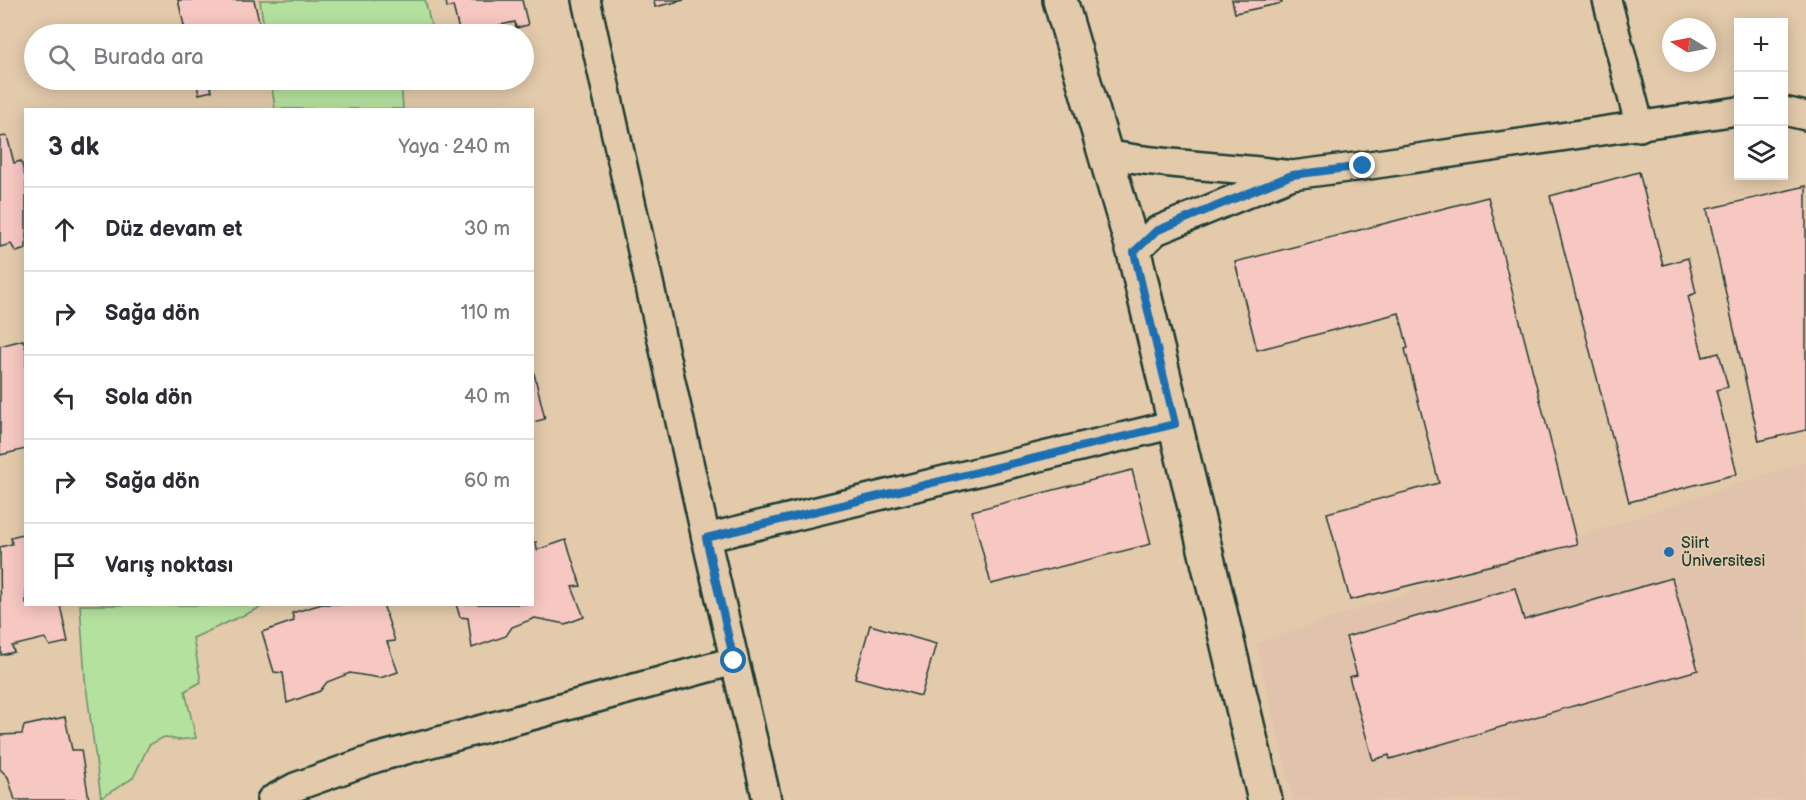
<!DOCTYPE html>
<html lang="tr">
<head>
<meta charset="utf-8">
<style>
	body { margin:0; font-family:"Balsamiq Sans",sans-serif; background:#f7f7f7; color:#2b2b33 }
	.controls { position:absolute; right:18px; top:18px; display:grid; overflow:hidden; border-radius:0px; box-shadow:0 3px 15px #0003 }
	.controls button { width:54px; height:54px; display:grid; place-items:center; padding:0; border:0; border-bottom:2px solid #e1e1e2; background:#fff; color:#2b2b33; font:30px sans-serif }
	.compass { position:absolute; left:1662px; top:18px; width:54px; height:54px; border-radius:50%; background:#fff; box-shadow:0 3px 15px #0003; rotate:280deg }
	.stop { position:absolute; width:18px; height:18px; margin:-14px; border:4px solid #1f6fb2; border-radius:50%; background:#fff }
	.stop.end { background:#1f6fb2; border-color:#fff; box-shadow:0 2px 6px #0008 }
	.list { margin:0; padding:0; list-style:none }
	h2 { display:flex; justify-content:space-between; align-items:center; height:78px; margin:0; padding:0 24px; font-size:26px }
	h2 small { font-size:20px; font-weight:400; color:#7c7c81 }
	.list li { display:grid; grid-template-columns:39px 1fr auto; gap:18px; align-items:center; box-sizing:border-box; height:84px; padding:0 24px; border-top:2px solid #e1e1e2 }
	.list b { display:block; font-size:22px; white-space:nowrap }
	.list em { font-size:20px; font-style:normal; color:#7c7c81 }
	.icon { flex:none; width:33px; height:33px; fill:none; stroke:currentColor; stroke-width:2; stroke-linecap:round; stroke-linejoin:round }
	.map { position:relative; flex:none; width:1806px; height:800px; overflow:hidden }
	.search { position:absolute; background:#fff; box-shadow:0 3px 15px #0003; left:24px; top:24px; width:510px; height:66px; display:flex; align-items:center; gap:15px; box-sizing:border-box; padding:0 21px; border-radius:33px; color:#7c7c81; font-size:22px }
	.panel { position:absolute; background:#fff; box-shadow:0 3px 15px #0003; left:24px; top:108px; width:510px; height:498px; border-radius:0px }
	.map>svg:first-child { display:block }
	.built { fill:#e1c3ad }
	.green { fill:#b5e19f; stroke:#6a8f6a; stroke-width:1.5 }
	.building { fill:#f7c7c2; stroke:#1f3d34; stroke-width:1.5 }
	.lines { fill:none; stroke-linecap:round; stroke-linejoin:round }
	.street-casing { stroke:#1f3d34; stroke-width:32 }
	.secondary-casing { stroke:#1f3d34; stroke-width:38 }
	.street { stroke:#e3caab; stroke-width:27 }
	.secondary { stroke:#e3caab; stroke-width:33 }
	.route { stroke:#1f6fb2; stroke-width:8 }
	.poi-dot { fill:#1f6fb2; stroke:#e3caab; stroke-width:2 }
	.labels { text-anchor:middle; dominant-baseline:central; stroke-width:4.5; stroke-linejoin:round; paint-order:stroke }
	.poi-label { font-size:16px; fill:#1f3d34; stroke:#e3caab; text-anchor:start }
</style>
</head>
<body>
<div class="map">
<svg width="1806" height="800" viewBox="0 0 1806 800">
	<rect width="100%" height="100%" fill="#e3caab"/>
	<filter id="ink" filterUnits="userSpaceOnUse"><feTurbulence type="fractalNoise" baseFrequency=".0167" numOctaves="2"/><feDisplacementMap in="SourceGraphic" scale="12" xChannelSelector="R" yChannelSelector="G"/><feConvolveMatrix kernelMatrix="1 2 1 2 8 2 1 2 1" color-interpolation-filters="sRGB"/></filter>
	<g filter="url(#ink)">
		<path class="built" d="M 1806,461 L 1806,800 L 1293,800 L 1256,643 Z"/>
		<g class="green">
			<path d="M 260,0 L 425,0 L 433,34 L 265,34 Z"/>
			<path d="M 271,80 L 401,80 L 403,109 L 275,109 Z"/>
			<path d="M 80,605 L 266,605 L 193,638 L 201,682 L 185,691 L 196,738 L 178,740 L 164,737 L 149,745 L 133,778 L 101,798 L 85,678 Z"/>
		</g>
		<g class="building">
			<path d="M 178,0 L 254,0 L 262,34 L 186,34 Z"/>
			<path d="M 446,0 L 522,0 L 528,25 L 516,28 L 515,22 L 481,29 L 481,34 L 460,34 L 453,6 L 447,8 Z"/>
			<path d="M 654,0 L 684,0 L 655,7 Z"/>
			<path d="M 1232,0 L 1284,0 L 1281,1 L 1282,3 L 1235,13 Z"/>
			<path d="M 196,80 L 232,80 L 210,85 L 212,91 L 199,94 Z"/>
			<path d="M 245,80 L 266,80 L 266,81 L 248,85 Z"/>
			<path d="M 7,136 L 14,163 L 21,161 L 26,180 L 26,249 L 16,252 L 11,244 L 0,247 L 0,137 Z"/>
			<path d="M 1639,172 L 1663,265 L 1688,258 L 1696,293 L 1688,296 L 1703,357 L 1719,353 L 1728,387 L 1716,390 L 1737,474 L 1629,502 L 1550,196 Z"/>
			<path d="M 1806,186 L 1806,430 L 1759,441 L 1707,209 Z"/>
			<path d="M 1488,197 L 1577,544 L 1350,600 L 1327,513 L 1439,483 L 1405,349 L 1408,348 L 1399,313 L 1257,350 L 1235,262 Z"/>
			<path d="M 23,340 L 26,349 L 26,449 L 0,455 L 0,346 Z"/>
			<path d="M 532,365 L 545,419 L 533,422 L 532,421 Z"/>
			<path d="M 1132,470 L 1151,544 L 991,584 L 972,511 Z"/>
			<path d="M 26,533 L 26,604 L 62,604 L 60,605 L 68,642 L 50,646 L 45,638 L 12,646 L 14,652 L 1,655 L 0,547 L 12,544 L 11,537 Z"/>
			<path d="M 566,540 L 581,586 L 572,587 L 584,617 L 565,624 L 535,618 L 512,627 L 506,636 L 472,648 L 468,618 L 460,617 L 456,604 L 532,604 L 532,543 L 536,542 L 537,550 Z"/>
			<path d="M 1672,578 L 1698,670 L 1390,759 L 1389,755 L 1373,760 L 1349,677 L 1357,675 L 1346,637 L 1515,588 L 1524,620 Z"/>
			<path d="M 322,604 L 383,604 L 395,641 L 387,642 L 398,672 L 380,678 L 350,673 L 327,682 L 320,691 L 287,703 L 283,673 L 274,672 L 262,632 L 294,621 L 292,613 Z"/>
			<path d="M 870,625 L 936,644 L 921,696 L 855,678 Z"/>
			<path d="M 65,717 L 72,750 L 81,750 L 89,800 L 15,800 L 8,777 L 0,769 L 0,735 L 22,734 L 24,726 Z"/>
		</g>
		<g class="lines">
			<g class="street-casing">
				<g id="street">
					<path d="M 586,0 L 706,538 L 767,800"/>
					<path d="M 1607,0 L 1640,127"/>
					<path d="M 1784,111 L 1806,116"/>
					<path d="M 1105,154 C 1167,166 1230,166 1292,175 L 1156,231 L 1134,252"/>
					<path d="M 1292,175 L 1363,166 L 1738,111"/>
					<path d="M 706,538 L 1175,424"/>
					<path d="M 271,800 L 295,787 L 376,758 L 734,661"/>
				</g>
			</g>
			<g class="secondary-casing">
				<path id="secondary" d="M 1060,0 L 1134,252 L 1265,800"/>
			</g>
			<use href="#street" class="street"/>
			<use href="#secondary" class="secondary"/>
		</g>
	</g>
	<g class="lines" filter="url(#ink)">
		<path class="route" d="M 734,661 L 706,538 L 1175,424 L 1134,252 L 1156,231 L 1292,175 L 1363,166"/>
	</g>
	<circle class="poi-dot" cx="1669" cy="552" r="6"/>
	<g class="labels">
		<g class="poi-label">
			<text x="1681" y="543">Siirt<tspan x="1681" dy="18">Üniversitesi</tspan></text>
		</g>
	</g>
</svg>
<div class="controls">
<button>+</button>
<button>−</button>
<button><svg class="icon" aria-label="layers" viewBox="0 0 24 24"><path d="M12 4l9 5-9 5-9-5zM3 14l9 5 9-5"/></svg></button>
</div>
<svg class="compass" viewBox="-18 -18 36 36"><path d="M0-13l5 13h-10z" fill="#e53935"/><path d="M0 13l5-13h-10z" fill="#7c7c81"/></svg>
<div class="stop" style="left:734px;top:661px"></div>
<div class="stop end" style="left:1363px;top:166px"></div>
<div class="search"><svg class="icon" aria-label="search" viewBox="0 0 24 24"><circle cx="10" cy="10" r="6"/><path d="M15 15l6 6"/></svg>Burada ara</div>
<section class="panel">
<h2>3 dk<small>Yaya · 240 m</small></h2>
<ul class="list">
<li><svg class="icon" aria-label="ahead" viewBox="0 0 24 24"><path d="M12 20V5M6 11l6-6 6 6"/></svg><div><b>Düz devam et</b></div><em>30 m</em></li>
<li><svg class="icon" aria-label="right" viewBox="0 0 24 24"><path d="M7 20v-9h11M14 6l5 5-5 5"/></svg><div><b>Sağa dön</b></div><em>110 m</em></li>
<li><svg class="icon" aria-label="left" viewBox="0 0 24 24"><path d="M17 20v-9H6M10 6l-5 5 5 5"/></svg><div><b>Sola dön</b></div><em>40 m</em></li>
<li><svg class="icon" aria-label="right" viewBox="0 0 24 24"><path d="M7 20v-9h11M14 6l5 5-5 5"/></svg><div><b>Sağa dön</b></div><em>60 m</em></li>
<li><svg class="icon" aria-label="arrive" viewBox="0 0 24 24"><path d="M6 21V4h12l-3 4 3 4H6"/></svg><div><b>Varış noktası</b></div></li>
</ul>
</section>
</div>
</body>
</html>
